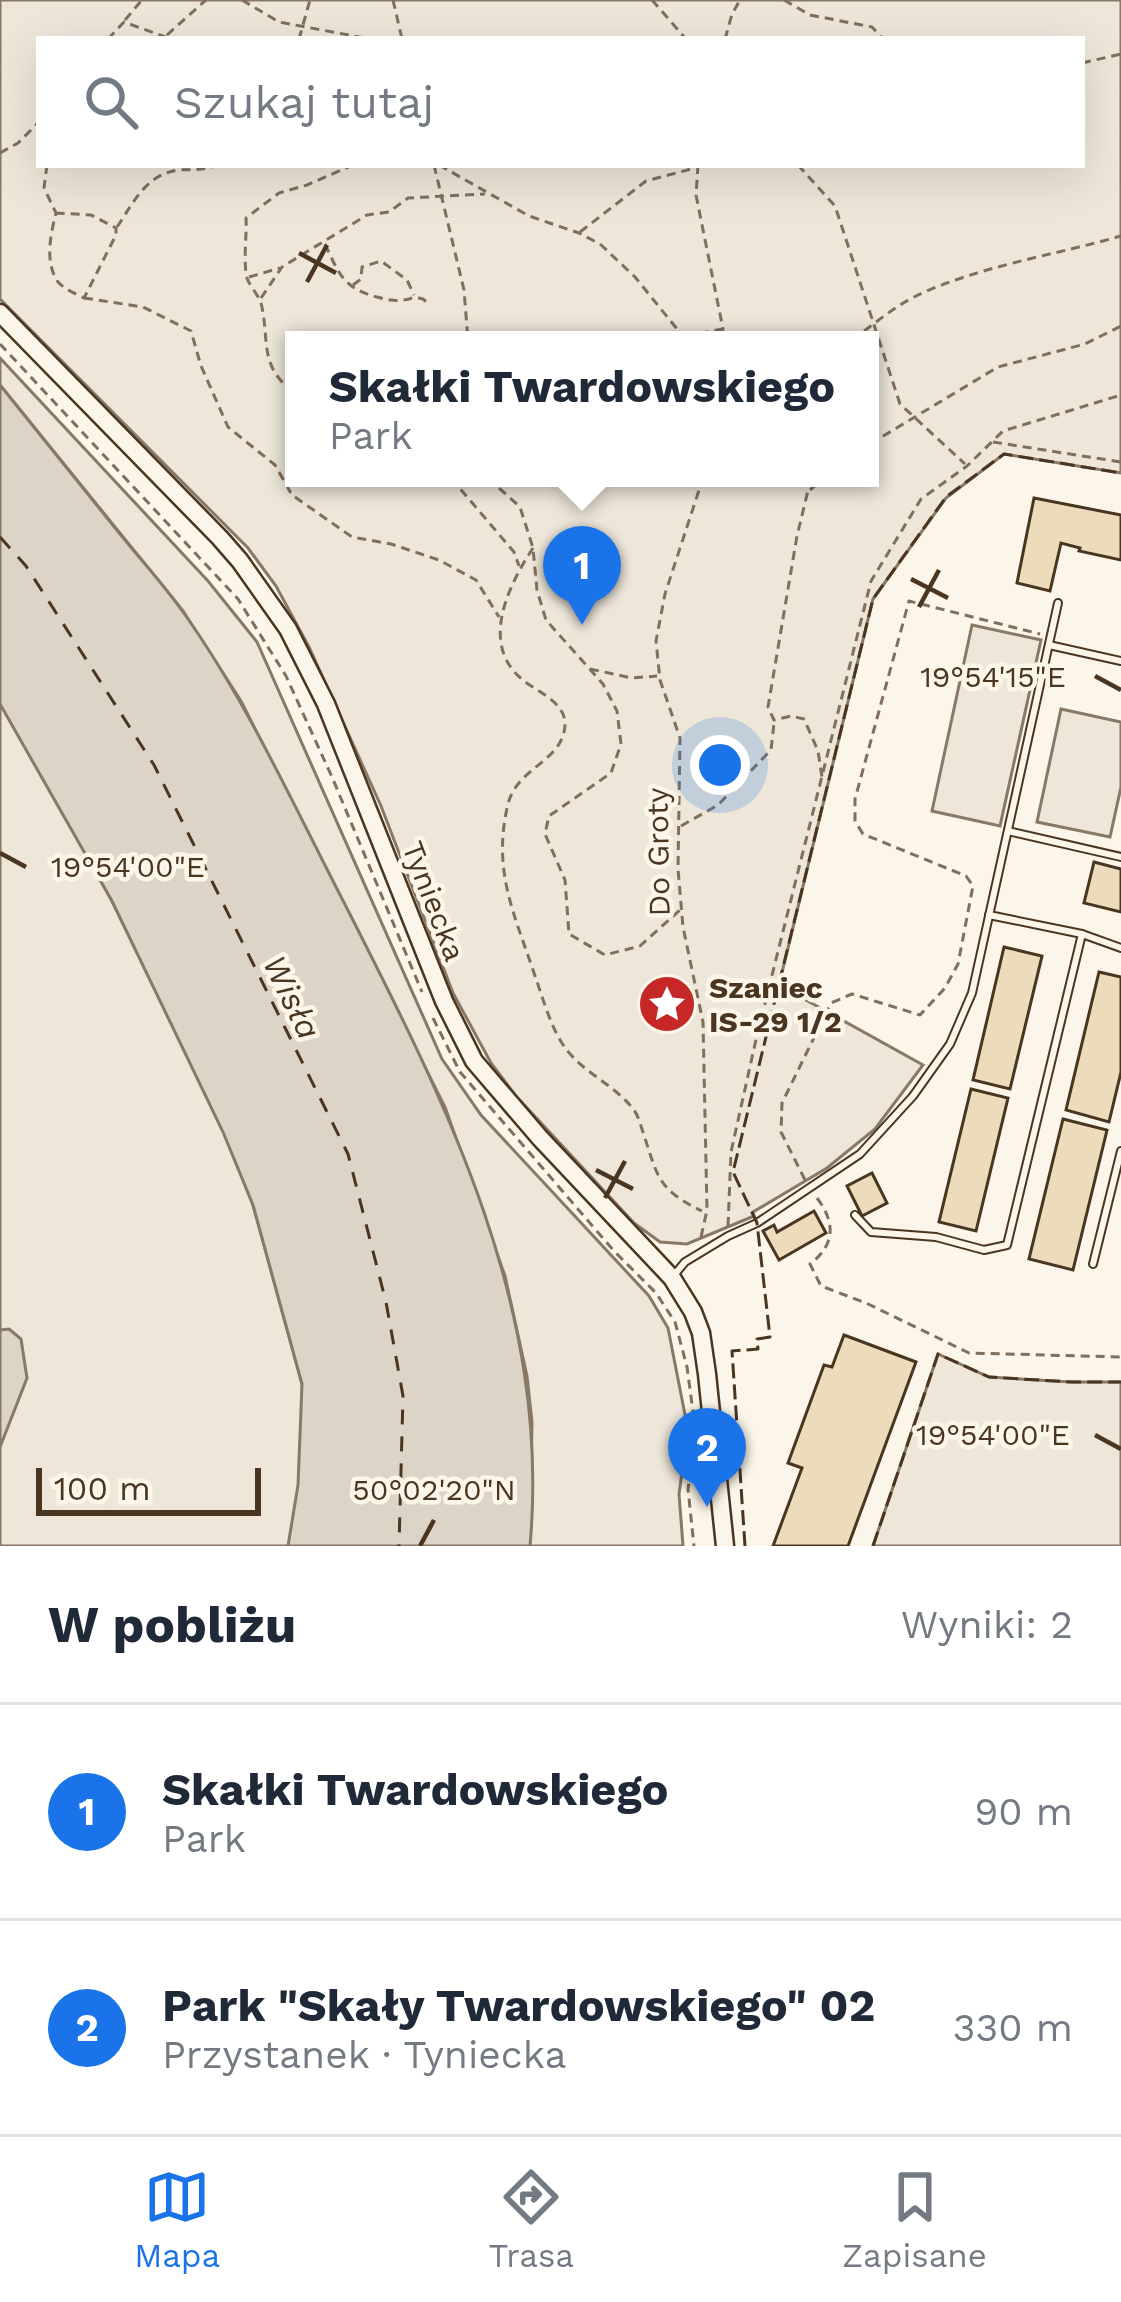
<!DOCTYPE html>
<html lang="pl">
<head>
<meta charset="utf-8">
<style>
	body { margin:0; font-family:"Work Sans",sans-serif; background:#f2f2f3; color:#1f2937 }
	.scale { position:absolute; left:36px; bottom:30px; width:225px; box-sizing:border-box; padding-left:12px; border:6px solid #4a3520; border-top:0; font-size:33px; line-height:42px; white-space:nowrap; color:#4a3520; -webkit-text-stroke:9px #fbf6e9; paint-order:stroke }
	.you { position:absolute; left:720px; top:765px; width:42px; height:42px; margin:-30px; border:9px solid #fff; border-radius:50%; background:#1a73e8; box-shadow:0 0 0 18px #1a73e833 }
	.badge { display:grid; place-items:center; width:78px; height:78px; border-radius:50%; background:#1a73e8; color:#fff; font-size:39px; font-weight:700 }
	.pin { position:absolute; translate:-50% -99px; filter:drop-shadow(0 3px 6px #0008) }
	.pin::after { content:''; position:absolute; top:63px; width:42px; height:36px; background:inherit; clip-path:polygon(0 0,100% 0,50% 100%) }
	.popup { position:absolute; left:285px; top:331px; width:594px; height:156px; box-sizing:border-box; display:grid; place-content:center; border-radius:0px; background:#fff; filter:drop-shadow(0 3px 9px #0005); font-size:39px; white-space:nowrap; color:#747a83 }
	.popup b { font-size:45px; color:#1f2937 }
	.popup::after { content:''; position:absolute; left:50%; top:100%; margin-left:-24px; border:24px solid transparent; border-top-color:#fff }
	.list { margin:0; padding:0; list-style:none }
	h2 { display:flex; justify-content:space-between; align-items:center; height:156px; margin:0; padding:0 48px; font-size:51px }
	h2 small { font-size:39px; font-weight:400; color:#747a83 }
	.list li { display:grid; grid-template-columns:78px 1fr auto; gap:36px; align-items:center; box-sizing:border-box; height:216px; padding:0 48px; border-top:3px solid #e0e1e3 }
	.list b { display:block; font-size:45px; white-space:nowrap }
	.list p { margin:0; font-size:39px; white-space:nowrap; color:#747a83 }
	.list em { font-size:39px; font-style:normal; color:#747a83 }
	.icon { flex:none; width:66px; height:66px; fill:none; stroke:currentColor; stroke-width:2; stroke-linecap:round; stroke-linejoin:round }
	.map { position:relative; flex:none; width:1121px; height:1546px; overflow:hidden }
	.search { position:absolute; background:#fff; box-shadow:0 12px 48px #0002; left:36px; right:36px; top:36px; height:132px; display:flex; align-items:center; gap:30px; box-sizing:border-box; padding:0 42px; border-radius:0px; color:#747a83; font-size:45px }
	.sheet { height:588px; background:#fff }
	nav { display:flex; justify-content:space-around; align-items:center; box-sizing:border-box; height:168px; border-top:3px solid #e0e1e3; background:#fff; font-size:33px; color:#747a83 }
	nav a { display:grid; justify-items:center; gap:6px }
	nav .on { color:#1a73e8 }
	.map>svg:first-child { display:block }
	.green { fill:#ede6d9; stroke:#887966; stroke-width:3; fill-rule:evenodd }
	.water { fill:#dcd4c6; stroke:#887966; stroke-width:3 }
	.lines { fill:none; stroke-linecap:round; stroke-linejoin:round }
	.ferry { stroke:#4a3520; stroke-width:3; stroke-dasharray:15 12; stroke-linecap:butt }
	.building { fill:#ecdcbc; stroke:#4a3520; stroke-width:3 }
	.service-casing { stroke:#4a3520; stroke-width:10 }
	.tertiary-casing { stroke:#4a3520; stroke-width:21 }
	.path { stroke:#7f6f5c; stroke-width:3; stroke-dasharray:9 6; stroke-linecap:butt }
	.service { stroke:#fbf6e9; stroke-width:6 }
	.tertiary { stroke:#fbf6e9; stroke-width:16 }
	.fence { stroke:#4a3520; stroke-width:3; stroke-dasharray:15 6; stroke-linecap:butt }
	.ticks { fill:none; stroke:#4a3520; stroke-width:4.5 }
	.labels { text-anchor:middle; dominant-baseline:central; stroke-width:9; stroke-linejoin:round; paint-order:stroke }
	.street-label { font-size:30px; fill:#4a3520; stroke:#fbf6e9 }
	.poi-label { font-size:30px; font-weight:bold; fill:#4a3520; stroke:#fbf6e9; text-anchor:start }
	.water-label { font-size:33px; font-style:italic; fill:#4a3520; stroke:#fbf6e9 }
	.ticks-label { font-size:30px; text-anchor:middle; fill:#4a3520; stroke:#fbf6e9; stroke-width:9; stroke-linejoin:round; paint-order:stroke }
</style>
</head>
<body>
<div class="map">
<svg width="1121" height="1546" viewBox="0 0 1121 1546">
	<rect width="100%" height="100%" fill="#fbf6e9"/>
	<g class="green">
		<path d="M 0,0 L 1121,0 L 1121,473 L 1004,454 L 946,498 L 873,599 L 779,985 L 923,1065 L 875,1129 L 827,1168 L 753,1212 L 754,1216 L 687,1244 L 660,1242 L 634,1223 L 516,1096 L 491,1063 L 453,993 L 381,806 L 309,647 L 276,586 L 248,548 L 0,299 ZM 39,39 L 1082,39 L 1082,165 L 39,165 ZM 294,340 L 870,340 L 870,478 L 294,478 Z"/>
		<path d="M 0,358 L 208,581 L 257,642 L 442,1059 L 481,1115 L 649,1296 L 668,1328 L 688,1430 L 679,1494 L 683,1546 L 530,1546 L 532,1422 L 527,1376 L 505,1276 L 445,1107 L 241,701 L 183,611 L 0,385 Z"/>
		<path d="M 972,625 L 1041,640 L 1000,826 L 932,811 Z"/>
		<path d="M 0,699 L 112,901 L 222,1127 L 253,1205 L 302,1384 L 314,1546 L 0,1546 Z"/>
		<path d="M 1061,709 L 1121,722 L 1121,787 L 1110,837 L 1037,822 Z"/>
		<path d="M 938,1354 L 989,1377 L 1071,1382 L 1121,1382 L 1121,1546 L 873,1546 Z"/>
	</g>
	<g class="water">
		<path d="M 0,385 C 40,434 80,484 120,534 C 141,560 164,585 183,612 C 243,696 287,791 334,883 C 441,1093 552,1302 530,1546 L 288,1546 L 298,1485 L 302,1384 L 253,1205 L 223,1132 L 112,901 L 0,704 Z"/>
		<path d="M 9,1329 L 21,1339 L 27,1378 L 0,1447 L 0,1330 Z"/>
	</g>
	<g class="lines">
		<path class="ferry" d="M 0,537 L 26,566 L 154,765 L 348,1154 L 386,1302 L 403,1396 L 399,1546"/>
	</g>
	<g class="building">
		<path d="M 1034,498 L 1121,515 L 1121,560 L 1079,551 L 1080,548 L 1061,543 L 1050,591 L 1017,583 Z"/>
		<path d="M 1094,862 L 1121,869 L 1121,912 L 1084,903 Z"/>
		<path d="M 1004,947 L 1042,956 L 1010,1089 L 973,1080 Z"/>
		<path d="M 1099,972 L 1121,977 L 1121,1072 L 1109,1122 L 1066,1110 Z"/>
		<path d="M 971,1089 L 1008,1098 L 976,1231 L 939,1222 Z"/>
		<path d="M 1063,1119 L 1107,1130 L 1073,1270 L 1029,1259 Z"/>
		<path d="M 872,1173 L 887,1203 L 862,1216 L 847,1186 Z"/>
		<path d="M 814,1211 L 826,1233 L 779,1260 L 763,1231 L 774,1225 L 777,1232 Z"/>
		<path d="M 844,1335 L 916,1362 L 848,1546 L 773,1546 L 802,1468 L 788,1463 L 824,1365 L 832,1367 Z"/>
	</g>
	<g class="lines">
		<g class="service-casing">
			<g id="service">
				<path d="M 1049,645 L 1121,661"/>
				<path d="M 1008,831 L 1121,857"/>
				<path d="M 989,915 L 1082,934 L 1121,948"/>
				<path d="M 855,1215 L 871,1232 L 936,1237 L 984,1250 L 1007,1245 L 1082,934"/>
				<path d="M 1093,1264 L 1121,1151"/>
				<path d="M 675,1274 L 685,1262 L 728,1236 L 757,1223 L 860,1154 L 913,1096 L 950,1044 L 972,993 L 1058,603"/>
			</g>
		</g>
		<g class="tertiary-casing">
			<path id="tertiary" d="M 0,313 L 220,538 L 240,561 L 288,629 L 326,704 L 444,1001 L 474,1061 L 540,1138 L 672,1278 L 693,1312 L 701,1333 L 707,1374 L 725,1546"/>
		</g>
		<g class="path">
			<path d="M 242,0 L 279,22 L 370,39"/>
			<path d="M 393,0 L 402,39"/>
			<path d="M 652,0 L 686,39"/>
			<path d="M 784,0 L 810,15 L 872,27 L 883,39"/>
			<path d="M 125,20 L 142,0"/>
			<path d="M 167,35 L 206,0"/>
			<path d="M 108,39 L 124,22 L 171,39"/>
			<path d="M 299,39 L 310,0"/>
			<path d="M 725,39 L 732,14 L 740,0"/>
			<path d="M 1082,63 L 1121,54"/>
			<path d="M 0,153 L 18,143 L 39,122"/>
			<path d="M 47,165 L 44,188 L 56,213 C 51,233 44,262 58,282 C 64,289 76,294 84,298 L 116,235 L 116,228 L 91,215 L 56,213"/>
			<path d="M 434,165 L 464,290 L 468,340"/>
			<path d="M 439,165 L 529,216 L 579,233 L 600,244 L 635,277 L 686,340"/>
			<path d="M 698,165 L 696,195 L 723,329 L 721,340"/>
			<path d="M 798,165 L 835,206 L 900,404 L 965,464"/>
			<path d="M 117,227 C 134,202 146,174 179,170 C 193,169 204,171 217,165"/>
			<path d="M 580,232 L 646,181 L 695,168"/>
			<path d="M 325,244 C 339,274 343,288 377,297 C 390,301 402,302 415,297 L 423,299 L 429,304"/>
			<path d="M 249,277 L 280,268"/>
			<path d="M 353,285 L 361,279 L 362,267 L 381,261 L 407,280 L 414,295"/>
			<path d="M 84,298 L 143,307 L 191,331 L 201,366 L 228,427 L 275,465 L 292,495 L 352,537 L 391,544 L 439,560 L 476,580 L 499,617"/>
			<path d="M 261,298 L 282,267 L 367,215 L 389,212 L 408,198 L 485,194"/>
			<path d="M 685,336 L 723,329"/>
			<path d="M 852,340 C 873,325 891,309 914,297 C 975,267 1055,255 1121,236"/>
			<path d="M 0,344 L 238,599 L 286,676 L 332,777 L 422,992"/>
			<path d="M 294,392 C 258,367 270,339 261,303 C 258,294 250,287 247,278 C 243,263 247,234 246,218 L 279,193 L 307,185 L 353,165"/>
			<path d="M 993,442 L 1121,462"/>
			<path d="M 870,444 L 998,367 L 1085,344 L 1121,326"/>
			<path d="M 451,478 L 514,552 L 519,566"/>
			<path d="M 488,478 L 520,507 L 533,548 L 537,590 L 546,620 L 603,684 L 617,711 L 621,744 L 611,773 L 549,816 L 545,834 L 565,880 L 569,934 L 605,955 L 640,946 L 680,910"/>
			<path d="M 811,478 L 797,536 L 768,707 L 774,720 L 791,716 L 804,719 L 818,751 L 822,777"/>
			<path d="M 810,490 L 824,478"/>
			<path d="M 533,548 C 508,586 479,645 523,680 C 537,692 566,702 565,725 C 563,762 517,767 508,804 C 492,870 514,913 534,973 C 543,998 550,1027 566,1049 C 585,1074 615,1085 634,1110 C 639,1117 641,1127 644,1135 C 658,1179 659,1190 702,1211"/>
			<path d="M 590,669 L 632,678 L 657,676"/>
			<path d="M 681,826 L 718,805 L 771,750 L 774,723"/>
			<path d="M 433,1018 L 460,1072 L 614,1251 L 656,1293 L 675,1322 L 687,1367 L 696,1434 L 688,1489 L 694,1546"/>
			<path d="M 805,1180 L 781,1132 L 782,1103 L 831,1003 L 852,994 L 920,1015 L 945,988 L 958,964 L 973,886 L 966,876 L 863,834 L 855,821 L 855,799 L 909,601 L 1040,634"/>
			<path d="M 817,1198 C 836,1223 835,1245 810,1264 L 821,1286 L 866,1303 L 969,1353 L 1121,1357"/>
			<path d="M 728,1226 L 731,1152 L 757,1035 L 871,581 L 921,499 L 967,466 L 1003,431 L 1121,395"/>
			<path d="M 701,1237 L 707,1210 L 703,1022 L 683,927 L 678,869 L 680,738 L 660,680 L 656,641 L 665,594 L 703,478"/>
		</g>
		<use href="#service" class="service"/>
		<use href="#tertiary" class="tertiary"/>
		<g class="fence">
			<path d="M 745,1546 L 732,1351 L 758,1349 L 757,1339 L 770,1337 L 757,1223 L 733,1172 L 873,599 L 946,497 L 1004,454 L 1121,473"/>
			<path d="M 873,1546 L 938,1354 L 989,1377 L 1071,1382 L 1121,1382"/>
		</g>
	</g>
	<path class="ticks" d="M 299,253 L 336,273M 307,282 L 327,245M 911,579 L 948,598M 919,607 L 939,570M 1095,676 L 1121,690M 0,853 L 26,867M 596,1170 L 633,1189M 605,1198 L 625,1161M 1095,1435 L 1121,1449M 420,1546 L 434,1520"/>
	<defs>
		<g id="sight-disc" transform="scale(3)"><circle r="9.5" fill="#c62828" stroke="#fbf6e9"/><path d="M0-6L1.8-2.2L6-1.7L2.9 1.2L3.7 5.4L0 3.3L-3.7 5.4L-2.9 1.2L-6-1.7L-1.8-2.2Z" fill="#fff"/></g>
	</defs>
	<g fill-rule="evenodd">
		<use href="#sight-disc" x="667" y="1004"/>
	</g>
	<g class="labels">
		<g class="street-label">
			<text transform="translate(658 852) rotate(-91)">Do Groty</text>
			<text transform="translate(434 901) rotate(69)">Tyniecka</text>
		</g>
		<g class="poi-label">
			<text x="709" y="987">Szaniec<tspan x="709" dy="34">IS-29 1/2</tspan></text>
		</g>
		<g class="water-label">
			<text transform="translate(292 997) rotate(64)">Wisła</text>
		</g>
	</g>
	<g class="ticks-label">
		<text x="993" y="687">19°54'15"E</text>
		<text x="128" y="877">19°54'00"E</text>
		<text x="993" y="1445">19°54'00"E</text>
		<text x="434" y="1500">50°02'20"N</text>
	</g>
</svg>
<div class="scale">100 m</div>
<div class="you"></div>
<div class="pin badge" style="left:582px;top:625px">1</div>
<div class="popup"><b>Skałki Twardowskiego</b>Park</div>
<div class="pin badge" style="left:707px;top:1507px">2</div>
<div class="search"><svg class="icon" aria-label="search" viewBox="0 0 24 24"><circle cx="10" cy="10" r="6"/><path d="M15 15l6 6"/></svg>Szukaj tutaj</div>
</div>
<section class="sheet">
<h2>W pobliżu<small>Wyniki: 2</small></h2>
<ul class="list">
<li><span class="badge">1</span><div><b>Skałki Twardowskiego</b><p>Park</p></div><em>90 m</em></li>
<li><span class="badge">2</span><div><b>Park &quot;Skały Twardowskiego&quot; 02</b><p>Przystanek · Tyniecka</p></div><em>330 m</em></li>
</ul>
</section>
<nav>
<a class="on"><svg class="icon" aria-label="map" viewBox="0 0 24 24"><path d="M3 6l6-2 6 2 6-2v14l-6 2-6-2-6 2zM9 4v14M15 6v14"/></svg>Mapa</a>
<a><svg class="icon" aria-label="directions" viewBox="0 0 24 24"><path d="M12 3l9 9-9 9-9-9zM9 14v-3h6M13 9l2 2-2 2"/></svg>Trasa</a>
<a><svg class="icon" aria-label="saved" viewBox="0 0 24 24"><path d="M7 4h10v16l-5-4-5 4z"/></svg>Zapisane</a>
</nav>
</body>
</html>
